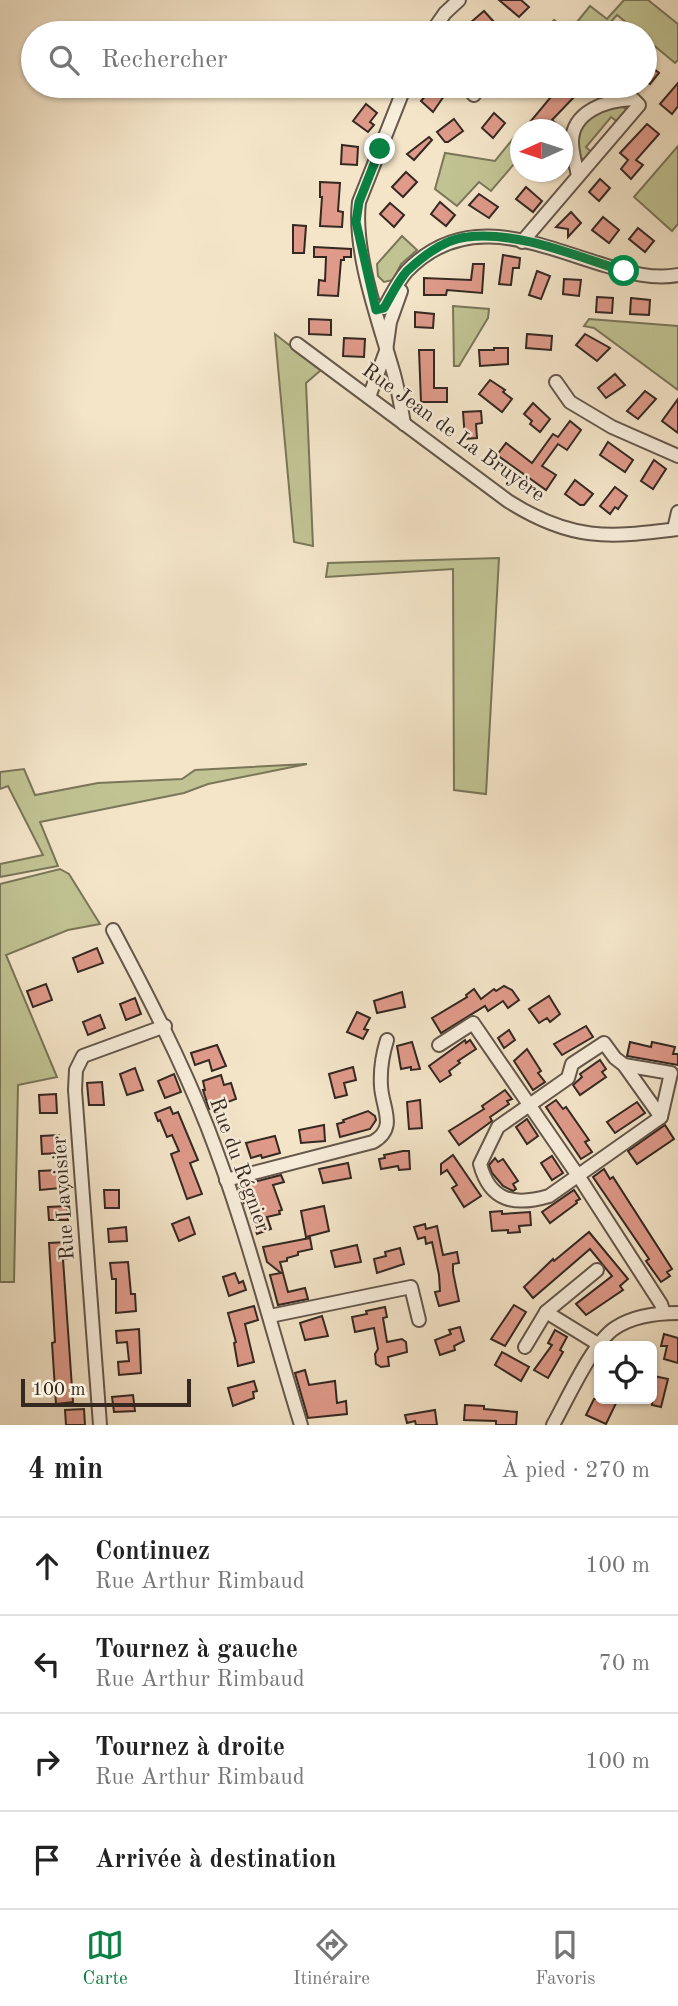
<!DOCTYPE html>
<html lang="fr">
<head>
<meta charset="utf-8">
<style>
	body { margin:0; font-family:"Old Standard TT",serif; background:#f6f6f6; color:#222 }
	.controls { position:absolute; right:21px; bottom:21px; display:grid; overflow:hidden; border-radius:10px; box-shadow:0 2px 5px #0004 }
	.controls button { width:63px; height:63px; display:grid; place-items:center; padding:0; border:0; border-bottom:2px solid #e0e0e0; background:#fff; color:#222; font:35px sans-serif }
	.compass { position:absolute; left:510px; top:119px; width:63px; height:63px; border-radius:50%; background:#fff; box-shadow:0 2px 5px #0004; rotate:267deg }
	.scale { position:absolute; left:21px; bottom:18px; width:170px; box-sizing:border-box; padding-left:7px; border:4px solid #342821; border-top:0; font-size:19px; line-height:24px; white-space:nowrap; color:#342821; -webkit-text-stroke:5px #f8eedc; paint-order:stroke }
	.stop { position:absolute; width:21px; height:21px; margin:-16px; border:5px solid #0b8043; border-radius:50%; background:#fff }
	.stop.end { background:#0b8043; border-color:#fff; box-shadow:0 2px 7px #0008 }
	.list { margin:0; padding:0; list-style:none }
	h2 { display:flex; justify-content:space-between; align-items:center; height:91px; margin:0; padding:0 28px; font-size:30px }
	h2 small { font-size:23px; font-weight:400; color:#767676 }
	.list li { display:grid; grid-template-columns:46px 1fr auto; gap:21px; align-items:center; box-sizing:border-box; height:98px; padding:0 28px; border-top:2px solid #e0e0e0 }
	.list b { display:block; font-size:26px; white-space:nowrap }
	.list p { margin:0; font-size:23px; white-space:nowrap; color:#767676 }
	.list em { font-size:23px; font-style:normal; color:#767676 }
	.icon { flex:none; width:38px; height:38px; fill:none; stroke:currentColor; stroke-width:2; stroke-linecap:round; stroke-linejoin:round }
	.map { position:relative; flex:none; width:678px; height:1425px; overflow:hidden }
	.search { position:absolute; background:#fff; box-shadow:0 2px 5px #0004; left:21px; right:21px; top:21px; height:77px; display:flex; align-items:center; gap:18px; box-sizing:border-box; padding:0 24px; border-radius:38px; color:#767676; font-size:26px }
	.sheet { height:483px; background:#fff }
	nav { display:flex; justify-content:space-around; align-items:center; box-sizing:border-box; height:98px; border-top:2px solid #e0e0e0; background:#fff; font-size:19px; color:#767676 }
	nav a { display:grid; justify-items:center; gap:4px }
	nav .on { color:#0b8043 }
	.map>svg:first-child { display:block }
	.green { fill:#c1c393; stroke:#7a765a; stroke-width:2 }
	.building { fill:#df9a8a; stroke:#342821; stroke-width:2 }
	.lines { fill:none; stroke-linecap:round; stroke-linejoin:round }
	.street-casing { stroke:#64574b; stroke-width:16 }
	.street { stroke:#f8eedc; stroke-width:12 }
	.route { stroke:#0b8043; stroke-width:9 }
	.labels { text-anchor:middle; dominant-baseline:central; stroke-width:5; stroke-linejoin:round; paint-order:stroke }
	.street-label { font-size:21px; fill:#342821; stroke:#f8eedc }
</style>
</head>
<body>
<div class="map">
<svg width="678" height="1425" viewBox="0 0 678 1425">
	<rect width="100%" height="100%" fill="#f4e5c9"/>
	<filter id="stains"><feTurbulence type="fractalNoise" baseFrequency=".00286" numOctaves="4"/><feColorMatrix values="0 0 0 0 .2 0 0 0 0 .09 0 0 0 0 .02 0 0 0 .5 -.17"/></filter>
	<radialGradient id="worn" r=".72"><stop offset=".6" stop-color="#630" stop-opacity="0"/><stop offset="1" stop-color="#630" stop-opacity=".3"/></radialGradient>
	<g class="green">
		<path d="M 624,0 L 648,0 L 678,24 L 678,60 L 675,63 L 645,38 L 645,33 L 639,33 L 617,15 L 601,33 L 543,33 L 554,20 L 569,32 L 590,6 L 607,19 Z"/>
		<path d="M 620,105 L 627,110 L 619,123 L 611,117 L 586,147 L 592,153 L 586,160 L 579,158 L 576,144 L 581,123 L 591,115 Z"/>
		<path d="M 520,130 L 520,157 L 491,191 L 479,182 L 457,206 L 435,189 L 445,153 L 495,161 Z"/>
		<path d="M 678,146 L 678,224 L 672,231 L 634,197 Z"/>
		<path d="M 402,236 L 417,250 L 401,264 L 393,280 L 384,282 L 378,276 L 377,264 Z"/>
		<path d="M 453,306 L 489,309 L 488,318 L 459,366 L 454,366 Z"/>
		<path d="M 589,319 L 678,326 L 678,390 L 594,328 L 584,326 Z"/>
		<path d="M 275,334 L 321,370 L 306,383 L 313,546 L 294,542 Z"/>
		<path d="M 499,558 L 486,794 L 454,790 L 453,569 L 326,577 L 328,563 Z"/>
		<path d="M 307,764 L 208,784 L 184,793 L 40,822 L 58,866 L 0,877 L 0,864 L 43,855 L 8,786 L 0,789 L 0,772 L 24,769 L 35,795 L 98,783 L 182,779 L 195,770 Z"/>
		<path d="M 60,869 L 69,874 L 100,924 L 68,930 L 6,955 L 57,1077 L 18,1085 L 14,1282 L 0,1282 L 0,884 Z"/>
	</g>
	<g class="building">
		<path d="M 499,0 L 521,0 L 529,7 L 519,17 Z"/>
		<path d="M 484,11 L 494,22 L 480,33 L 470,23 Z"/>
		<path d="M 645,62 L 659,73 L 650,84 L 645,80 Z"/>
		<path d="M 678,83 L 678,106 L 672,114 L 660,104 Z"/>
		<path d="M 560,86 L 575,86 L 570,92 L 575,96 L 552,120 L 563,130 L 540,130 L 530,122 Z"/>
		<path d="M 433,87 L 444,96 L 433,112 L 421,101 Z"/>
		<path d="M 366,104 L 377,113 L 370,122 L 374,125 L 368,132 L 353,121 Z"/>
		<path d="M 494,113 L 505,123 L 493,138 L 482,128 Z"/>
		<path d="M 454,119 L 463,131 L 448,142 L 445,142 L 437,132 Z"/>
		<path d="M 647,124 L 659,134 L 636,160 L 643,165 L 631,179 L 621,169 L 628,160 L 620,153 Z"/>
		<path d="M 429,137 L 432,140 L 414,160 L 407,154 Z"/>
		<path d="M 342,145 L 358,147 L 357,165 L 341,164 Z"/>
		<path d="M 406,172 L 417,182 L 403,197 L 392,187 Z"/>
		<path d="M 600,179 L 610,188 L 599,201 L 589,192 Z"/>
		<path d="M 320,182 L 340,183 L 338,211 L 343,212 L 342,227 L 320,226 L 322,197 L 320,197 Z"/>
		<path d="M 526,187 L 542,201 L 533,212 L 516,199 Z"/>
		<path d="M 479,194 L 498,207 L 489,218 L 469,205 Z"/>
		<path d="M 440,202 L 455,215 L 446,226 L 431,214 Z"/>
		<path d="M 390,203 L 404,215 L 394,227 L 380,214 Z"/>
		<path d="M 571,212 L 581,223 L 568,237 L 568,229 L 556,227 Z"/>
		<path d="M 603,217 L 619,230 L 609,243 L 592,230 Z"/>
		<path d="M 293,225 L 306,226 L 304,253 L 293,253 Z"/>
		<path d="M 638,228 L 654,241 L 645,252 L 629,239 Z"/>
		<path d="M 314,247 L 351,249 L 351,257 L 344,257 L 344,260 L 341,260 L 338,296 L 318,295 L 319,280 L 325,281 L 326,257 L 314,257 Z"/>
		<path d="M 503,255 L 520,258 L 519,268 L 513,268 L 511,285 L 499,284 Z"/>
		<path d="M 473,264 L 484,264 L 482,293 L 447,290 L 446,295 L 424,295 L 424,278 L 471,280 Z"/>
		<path d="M 537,271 L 550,276 L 541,299 L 529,295 Z"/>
		<path d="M 564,279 L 581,280 L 579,296 L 563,294 Z"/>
		<path d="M 597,297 L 613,298 L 612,313 L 596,312 Z"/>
		<path d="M 631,298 L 650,300 L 649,315 L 630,314 Z"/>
		<path d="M 415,312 L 434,314 L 433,328 L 415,327 Z"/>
		<path d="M 309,319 L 331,320 L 331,335 L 309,334 Z"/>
		<path d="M 527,334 L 552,336 L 551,350 L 526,348 Z"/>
		<path d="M 585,334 L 610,348 L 597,361 L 576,345 Z"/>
		<path d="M 344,338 L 365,339 L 364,357 L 343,356 Z"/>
		<path d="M 494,348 L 508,348 L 508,364 L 480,366 L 479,350 L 494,350 Z"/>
		<path d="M 419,350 L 434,350 L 434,388 L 447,388 L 447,402 L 421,402 Z"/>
		<path d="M 615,374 L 625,385 L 606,398 L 598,388 Z"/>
		<path d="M 490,380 L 505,390 L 503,392 L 512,399 L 502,412 L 479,394 Z"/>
		<path d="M 645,391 L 656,399 L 638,419 L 627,411 Z"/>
		<path d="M 678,399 L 678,433 L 662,421 Z"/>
		<path d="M 533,403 L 550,419 L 540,432 L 530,424 L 532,421 L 524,414 Z"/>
		<path d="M 481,411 L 482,423 L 476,424 L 477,438 L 465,439 L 463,412 Z"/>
		<path d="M 570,421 L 581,430 L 567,450 L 558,444 L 542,466 L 556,475 L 546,490 L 497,455 L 506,443 L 532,463 L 553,434 L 558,437 Z"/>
		<path d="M 608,442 L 633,460 L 625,472 L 600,455 Z"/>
		<path d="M 654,460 L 666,469 L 653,489 L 641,481 Z"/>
		<path d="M 575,480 L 593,494 L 584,505 L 580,505 L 565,494 Z"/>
		<path d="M 615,487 L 627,496 L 618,509 L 615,507 L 610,514 L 600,506 Z"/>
		<path d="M 97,948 L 103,963 L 78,972 L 73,958 Z"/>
		<path d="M 46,984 L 52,1000 L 33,1007 L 27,991 Z"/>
		<path d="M 504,986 L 512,990 L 519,1000 L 508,1008 L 503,1001 L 488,1011 L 485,1006 L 441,1033 L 432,1018 L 467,997 L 466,995 L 474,989 L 481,999 L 494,989 L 496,991 Z"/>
		<path d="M 402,992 L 405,1007 L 377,1013 L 374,1001 Z"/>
		<path d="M 549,996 L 560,1014 L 550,1022 L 547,1018 L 539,1023 L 529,1009 Z"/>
		<path d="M 135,998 L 141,1014 L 126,1020 L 120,1004 Z"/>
		<path d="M 357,1012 L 370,1018 L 364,1029 L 368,1030 L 363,1039 L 347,1032 Z"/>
		<path d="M 100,1015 L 105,1028 L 88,1035 L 83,1022 Z"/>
		<path d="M 586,1026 L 593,1037 L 562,1055 L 554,1044 Z"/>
		<path d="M 509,1030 L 515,1040 L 504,1048 L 498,1038 Z"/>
		<path d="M 465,1040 L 466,1043 L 470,1040 L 476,1049 L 458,1061 L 460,1063 L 449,1071 L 451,1075 L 440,1082 L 429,1066 Z"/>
		<path d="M 412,1042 L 420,1069 L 411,1070 L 411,1067 L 401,1069 L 397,1046 Z"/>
		<path d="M 630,1042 L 651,1047 L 652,1042 L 675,1047 L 673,1054 L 678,1054 L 678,1065 L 627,1056 Z"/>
		<path d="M 217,1045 L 226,1066 L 212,1071 L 209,1060 L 195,1065 L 191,1053 Z"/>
		<path d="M 527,1049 L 541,1071 L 538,1073 L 545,1082 L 533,1090 L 514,1061 Z"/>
		<path d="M 600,1060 L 606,1069 L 602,1072 L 606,1077 L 580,1095 L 573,1085 L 582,1077 L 580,1074 Z"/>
		<path d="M 353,1067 L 356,1080 L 344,1083 L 347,1095 L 335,1098 L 329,1074 Z"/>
		<path d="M 135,1068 L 143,1090 L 127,1095 L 120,1074 Z"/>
		<path d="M 174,1074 L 181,1092 L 165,1098 L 158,1081 Z"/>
		<path d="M 221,1075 L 224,1085 L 231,1083 L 236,1099 L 209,1109 L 203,1090 L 205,1090 L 203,1081 Z"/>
		<path d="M 102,1082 L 104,1105 L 89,1105 L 87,1083 Z"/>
		<path d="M 505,1090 L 512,1099 L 507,1101 L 509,1104 L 490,1117 L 492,1121 L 459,1145 L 449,1131 L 484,1109 L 482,1106 Z"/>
		<path d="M 56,1094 L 57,1113 L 40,1113 L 39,1095 Z"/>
		<path d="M 420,1100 L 422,1128 L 409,1129 L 407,1102 Z"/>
		<path d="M 556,1100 L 563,1109 L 566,1107 L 589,1140 L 585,1142 L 592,1152 L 581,1159 L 546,1107 Z"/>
		<path d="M 637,1102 L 645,1113 L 615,1133 L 607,1122 Z"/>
		<path d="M 170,1107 L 173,1114 L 178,1112 L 198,1160 L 190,1163 L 202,1194 L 187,1199 L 171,1154 L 179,1151 L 172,1135 L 167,1137 L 160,1120 L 158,1121 L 155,1113 Z"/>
		<path d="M 368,1111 L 375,1116 L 376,1120 L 370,1129 L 340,1137 L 337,1124 L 344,1122 L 343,1120 Z"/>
		<path d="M 527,1119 L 538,1136 L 527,1144 L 516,1127 Z"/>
		<path d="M 324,1125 L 325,1141 L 301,1143 L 299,1130 Z"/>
		<path d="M 665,1125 L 674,1139 L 637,1164 L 628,1151 Z"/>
		<path d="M 59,1135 L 60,1153 L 42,1154 L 41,1136 Z"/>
		<path d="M 275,1136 L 280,1153 L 262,1158 L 261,1155 L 251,1158 L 246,1143 Z"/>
		<path d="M 403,1151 L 409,1151 L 410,1169 L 399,1170 L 398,1166 L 381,1169 L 379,1159 L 385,1158 L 384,1155 Z"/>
		<path d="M 453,1155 L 481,1196 L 464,1207 L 452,1188 L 457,1185 L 447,1170 L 441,1174 L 441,1164 Z"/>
		<path d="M 552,1156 L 563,1173 L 552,1180 L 541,1163 Z"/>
		<path d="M 495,1158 L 498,1162 L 503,1159 L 518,1181 L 513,1184 L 516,1189 L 513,1191 L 503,1186 L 492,1173 L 489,1165 Z"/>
		<path d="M 348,1163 L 351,1178 L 323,1183 L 319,1169 Z"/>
		<path d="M 604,1169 L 610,1179 L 613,1177 L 672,1269 L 667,1272 L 670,1276 L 661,1282 L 646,1261 L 649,1259 L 593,1177 Z"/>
		<path d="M 59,1170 L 60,1180 L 71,1187 L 40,1190 L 39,1171 Z"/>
		<path d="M 281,1175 L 284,1182 L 273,1185 L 282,1210 L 279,1211 L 280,1214 L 267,1217 L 271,1229 L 257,1234 L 246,1202 L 244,1203 L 239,1186 Z"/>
		<path d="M 104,1190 L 119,1190 L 119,1208 L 105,1208 Z"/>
		<path d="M 574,1190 L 580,1199 L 576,1201 L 577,1203 L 550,1223 L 542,1212 Z"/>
		<path d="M 67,1206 L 68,1220 L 49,1220 L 48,1207 Z"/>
		<path d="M 324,1206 L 329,1231 L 306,1237 L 301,1211 Z"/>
		<path d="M 502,1211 L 502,1214 L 530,1212 L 531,1225 L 519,1226 L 520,1232 L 508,1233 L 508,1230 L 492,1231 L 490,1212 Z"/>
		<path d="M 189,1217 L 195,1234 L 179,1241 L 172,1224 Z"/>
		<path d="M 425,1224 L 426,1229 L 437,1226 L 443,1255 L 457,1252 L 459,1263 L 453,1264 L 453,1272 L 459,1301 L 439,1306 L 435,1292 L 440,1291 L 439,1275 L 432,1242 L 426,1244 L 425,1237 L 418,1239 L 414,1227 Z"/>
		<path d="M 126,1227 L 127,1241 L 109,1242 L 108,1229 Z"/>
		<path d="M 589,1232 L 628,1279 L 620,1286 L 623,1290 L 586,1315 L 576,1304 L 612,1276 L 590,1249 L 533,1298 L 524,1287 L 553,1259 L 554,1261 Z"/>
		<path d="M 310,1238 L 312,1249 L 298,1252 L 298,1255 L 287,1258 L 287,1261 L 280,1262 L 288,1292 L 305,1288 L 308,1299 L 278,1305 L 270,1275 L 281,1273 L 267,1262 L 263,1247 Z"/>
		<path d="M 67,1242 L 69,1258 L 63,1259 L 73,1402 L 56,1404 L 52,1343 L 55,1342 L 49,1243 Z"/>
		<path d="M 357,1245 L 361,1262 L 335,1267 L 331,1251 Z"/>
		<path d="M 400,1248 L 404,1264 L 377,1273 L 374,1259 L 386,1256 L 385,1252 Z"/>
		<path d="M 128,1262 L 131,1294 L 135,1294 L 136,1311 L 116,1313 L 116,1279 L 112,1279 L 110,1263 Z"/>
		<path d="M 235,1273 L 239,1283 L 243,1281 L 246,1290 L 229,1296 L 223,1277 Z"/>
		<path d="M 514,1305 L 526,1312 L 505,1346 L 491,1339 Z"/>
		<path d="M 254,1306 L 258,1320 L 245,1324 L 254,1362 L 238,1366 L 234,1343 L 236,1342 L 228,1313 Z"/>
		<path d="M 385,1307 L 387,1317 L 383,1318 L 387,1342 L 402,1339 L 406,1342 L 407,1352 L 388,1357 L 389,1366 L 381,1367 L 376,1364 L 375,1354 L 378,1349 L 374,1328 L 355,1332 L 352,1317 L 367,1314 L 366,1311 Z"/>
		<path d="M 322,1316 L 328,1336 L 305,1340 L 300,1323 Z"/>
		<path d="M 460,1327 L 464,1341 L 454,1346 L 455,1350 L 440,1355 L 435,1340 L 451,1334 L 449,1330 Z"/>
		<path d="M 139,1329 L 141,1373 L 119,1375 L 118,1362 L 129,1361 L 127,1342 L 117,1343 L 116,1331 Z"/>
		<path d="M 555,1330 L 567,1337 L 560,1350 L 563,1352 L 548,1378 L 534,1370 L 552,1345 L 548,1343 Z"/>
		<path d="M 664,1334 L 678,1338 L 678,1363 L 664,1359 L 667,1346 L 661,1346 Z"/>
		<path d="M 502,1352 L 529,1367 L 521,1381 L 495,1365 Z"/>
		<path d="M 305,1370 L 309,1385 L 335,1381 L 337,1403 L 346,1401 L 347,1414 L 308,1418 L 295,1373 Z"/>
		<path d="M 654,1376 L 668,1379 L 661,1407 L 652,1405 Z"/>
		<path d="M 254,1381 L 257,1391 L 253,1392 L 254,1398 L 233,1406 L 228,1388 Z"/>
		<path d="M 133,1395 L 135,1411 L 114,1412 L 112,1397 Z"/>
		<path d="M 594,1399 L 618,1399 L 606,1424 L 586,1415 Z"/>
		<path d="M 465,1405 L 484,1406 L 484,1409 L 517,1412 L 516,1425 L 496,1425 L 496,1421 L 464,1420 Z"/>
		<path d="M 84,1409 L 85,1425 L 66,1425 L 65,1410 Z"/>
		<path d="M 435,1410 L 437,1425 L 416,1425 L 415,1421 L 407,1423 L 405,1415 Z"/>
	</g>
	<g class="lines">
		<g class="street-casing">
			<g id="street">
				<path d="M 431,33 L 445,13 L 459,0"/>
				<path d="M 467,86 L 474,95"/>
				<path d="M 522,242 L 639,105 L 633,99 C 607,100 572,111 572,142 C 572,153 576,165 578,176"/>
				<path d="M 384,308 C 391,296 398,281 407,271 C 466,210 535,244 604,265 C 627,272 653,280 678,275"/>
				<path d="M 297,344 L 508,501 C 571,541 608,538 678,529"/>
				<path d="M 556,382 L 570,402 L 612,427 L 678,456"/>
				<path d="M 369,397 L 386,351 L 390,322 L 401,291"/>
				<path d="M 404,424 C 401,406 398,388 393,371 C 379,322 353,252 359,202 L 405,86"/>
				<path d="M 674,529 L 678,512"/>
				<path d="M 113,930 C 147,994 180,1058 207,1126 C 245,1223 270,1325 301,1425"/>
				<path d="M 604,1043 L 615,1058 L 624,1065 L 661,1117 L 549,1196 C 515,1206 490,1202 480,1164 L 498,1127 L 568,1078 L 572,1064 Z"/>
				<path d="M 439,1045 L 473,1023 L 581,1180 L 661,1304 L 664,1313"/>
				<path d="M 624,1065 L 671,1073 L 661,1117"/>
				<path d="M 226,1180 L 373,1142 C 398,1128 382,1108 381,1086 C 380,1070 382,1056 387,1040"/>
				<path d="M 546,1312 L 598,1344"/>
				<path d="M 270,1316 L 411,1287 L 419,1320"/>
				<path d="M 525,1347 L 546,1312 L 597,1270"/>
				<path d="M 100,1425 L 75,1090 L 76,1070 L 83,1056 L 165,1026"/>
				<path d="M 553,1425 C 567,1400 593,1342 615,1328 C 633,1316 656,1313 678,1313"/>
			</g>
		</g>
		<use href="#street" class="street"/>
	</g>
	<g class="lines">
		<path class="route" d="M 380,149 L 359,202 L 356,222 L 376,310 L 384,308 C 391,296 398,281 407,271 C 423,256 445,239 467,237 C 519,231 575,256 624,271"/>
	</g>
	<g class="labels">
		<g class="street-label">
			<text transform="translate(453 433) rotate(36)">Rue Jean de La Bruyère</text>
			<text transform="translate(239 1165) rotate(70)">Rue du Régnier</text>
			<text transform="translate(64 1198) rotate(-94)">Rue Lavoisier</text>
		</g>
	</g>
	<rect width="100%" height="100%" filter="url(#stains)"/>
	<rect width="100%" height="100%" fill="url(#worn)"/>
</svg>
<div class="controls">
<button><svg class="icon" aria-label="locate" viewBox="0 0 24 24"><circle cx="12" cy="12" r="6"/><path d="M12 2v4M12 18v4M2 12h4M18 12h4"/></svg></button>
</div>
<svg class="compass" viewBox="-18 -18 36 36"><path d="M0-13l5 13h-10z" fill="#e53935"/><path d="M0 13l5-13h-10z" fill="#767676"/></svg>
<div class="scale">100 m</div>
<div class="stop" style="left:624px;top:271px"></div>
<div class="stop end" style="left:380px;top:149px"></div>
<div class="search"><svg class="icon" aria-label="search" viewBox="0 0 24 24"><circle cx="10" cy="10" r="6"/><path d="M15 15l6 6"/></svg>Rechercher</div>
</div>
<section class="sheet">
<h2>4 min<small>À pied · 270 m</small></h2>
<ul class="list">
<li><svg class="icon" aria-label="ahead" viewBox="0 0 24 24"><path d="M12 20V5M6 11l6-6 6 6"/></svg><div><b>Continuez</b><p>Rue Arthur Rimbaud</p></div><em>100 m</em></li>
<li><svg class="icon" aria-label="left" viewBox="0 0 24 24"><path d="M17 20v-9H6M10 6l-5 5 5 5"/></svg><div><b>Tournez à gauche</b><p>Rue Arthur Rimbaud</p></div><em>70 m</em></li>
<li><svg class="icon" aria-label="right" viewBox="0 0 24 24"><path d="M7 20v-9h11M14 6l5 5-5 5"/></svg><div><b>Tournez à droite</b><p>Rue Arthur Rimbaud</p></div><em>100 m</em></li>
<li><svg class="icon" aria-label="arrive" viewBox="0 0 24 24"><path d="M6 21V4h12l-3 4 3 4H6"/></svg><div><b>Arrivée à destination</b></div></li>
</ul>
</section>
<nav>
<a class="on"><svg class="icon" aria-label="map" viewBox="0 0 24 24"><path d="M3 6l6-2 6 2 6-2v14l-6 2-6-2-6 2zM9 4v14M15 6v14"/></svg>Carte</a>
<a><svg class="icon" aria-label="directions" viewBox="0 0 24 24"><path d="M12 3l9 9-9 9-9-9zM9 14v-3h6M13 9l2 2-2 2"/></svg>Itinéraire</a>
<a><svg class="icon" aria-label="saved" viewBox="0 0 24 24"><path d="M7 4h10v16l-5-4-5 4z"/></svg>Favoris</a>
</nav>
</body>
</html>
